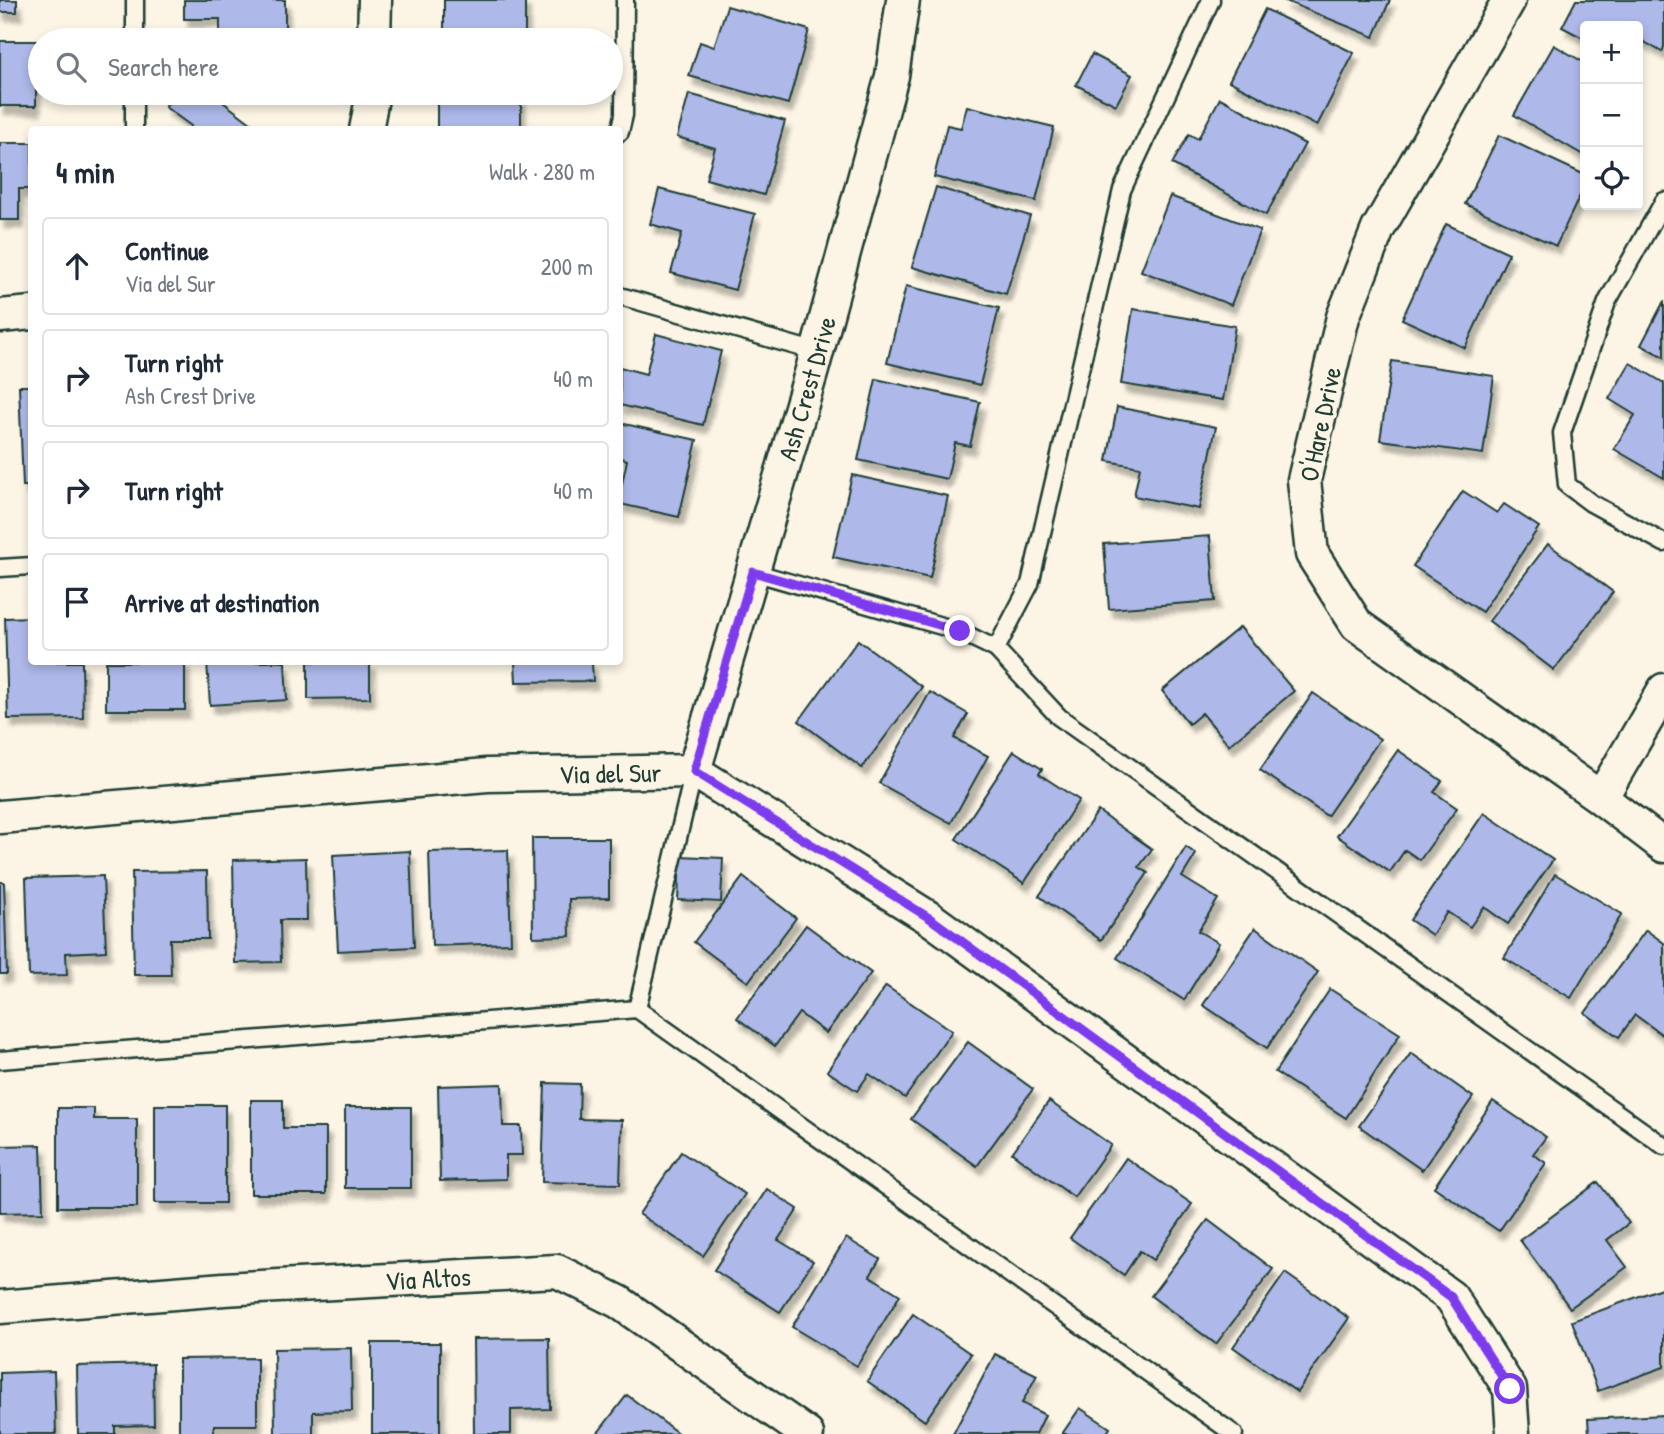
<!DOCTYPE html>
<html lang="en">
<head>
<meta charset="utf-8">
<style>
	body { margin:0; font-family:"Patrick Hand",sans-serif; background:#f6f6f7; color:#1f2937 }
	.controls { position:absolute; right:21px; top:21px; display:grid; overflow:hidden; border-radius:7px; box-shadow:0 4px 10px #0003 }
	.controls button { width:63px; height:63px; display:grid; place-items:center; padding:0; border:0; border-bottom:2px solid #e0e1e3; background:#fff; color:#1f2937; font:35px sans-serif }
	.stop { position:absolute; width:21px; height:21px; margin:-16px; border:5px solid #7c3aed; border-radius:50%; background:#fff }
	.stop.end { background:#7c3aed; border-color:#fff; box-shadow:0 2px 7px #0008 }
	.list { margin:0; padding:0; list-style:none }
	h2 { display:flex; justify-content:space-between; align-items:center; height:91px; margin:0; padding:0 28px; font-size:30px }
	h2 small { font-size:23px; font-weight:400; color:#747a83 }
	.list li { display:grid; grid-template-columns:46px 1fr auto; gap:21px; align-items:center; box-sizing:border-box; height:98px; margin:0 14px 14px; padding:0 14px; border:2px solid #e0e1e3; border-radius:7px }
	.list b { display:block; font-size:26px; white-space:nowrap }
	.list p { margin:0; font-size:23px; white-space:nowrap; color:#747a83 }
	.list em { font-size:23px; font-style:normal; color:#747a83 }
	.icon { flex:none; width:38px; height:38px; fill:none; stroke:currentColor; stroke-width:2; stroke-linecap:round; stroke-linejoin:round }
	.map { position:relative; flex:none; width:1664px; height:1434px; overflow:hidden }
	.search { position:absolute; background:#fff; box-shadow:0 4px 10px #0003; left:28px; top:28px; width:595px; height:77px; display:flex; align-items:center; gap:18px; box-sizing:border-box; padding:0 24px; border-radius:38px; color:#747a83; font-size:26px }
	.panel { position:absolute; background:#fff; box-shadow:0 4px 10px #0003; left:28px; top:126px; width:595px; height:539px; border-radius:7px }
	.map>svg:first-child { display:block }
	.building { fill:#aeb8e9; stroke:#1f3d34; stroke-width:2; filter:url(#shadow) }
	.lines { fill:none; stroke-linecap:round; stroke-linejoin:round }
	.service-casing { stroke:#1f3d34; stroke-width:21 }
	.minor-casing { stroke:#1f3d34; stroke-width:37 }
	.service { stroke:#fcf5e5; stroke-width:16 }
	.minor { stroke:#fcf5e5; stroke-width:32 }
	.route { stroke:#7c3aed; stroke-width:9 }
	.labels { text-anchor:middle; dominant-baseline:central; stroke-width:7; stroke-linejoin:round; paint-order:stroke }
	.street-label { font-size:26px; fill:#1f3d34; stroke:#fcf5e5 }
</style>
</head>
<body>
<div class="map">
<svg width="1664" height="1434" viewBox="0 0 1664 1434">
	<defs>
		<filter id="shadow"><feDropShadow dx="4.5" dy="8" stdDeviation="2" flood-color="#0004"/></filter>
	</defs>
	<rect width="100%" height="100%" fill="#fcf5e5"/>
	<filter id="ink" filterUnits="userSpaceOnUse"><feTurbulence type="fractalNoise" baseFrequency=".0143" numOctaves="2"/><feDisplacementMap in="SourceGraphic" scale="14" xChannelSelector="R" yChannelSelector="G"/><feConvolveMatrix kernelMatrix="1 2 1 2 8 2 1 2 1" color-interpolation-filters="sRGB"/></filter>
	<g filter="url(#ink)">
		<g class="building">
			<rect x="0" y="0" width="17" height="12"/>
			<path d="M 184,0 L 285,0 L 285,40 L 220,40 L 220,19 L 184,19 Z"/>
			<rect x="444" y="0" width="81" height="40"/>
			<path d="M 1283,0 L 1390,0 L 1374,37 Z"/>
			<path d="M 1576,0 L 1664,0 L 1664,47 L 1662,52 L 1639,39 L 1638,42 L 1638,26 L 1585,26 L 1585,39 L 1562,27 Z"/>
			<path d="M 727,6 L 809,30 L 788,104 L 689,76 L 700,42 L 714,47 Z"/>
			<path d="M 1265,9 L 1354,53 L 1317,126 L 1229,81 Z"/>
			<rect x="0" y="41" width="36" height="65"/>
			<path d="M 1554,45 L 1585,63 L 1585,156 L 1514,115 Z"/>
			<path d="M 1092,54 L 1132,75 L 1116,105 L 1076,85 Z"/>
			<path d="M 176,93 L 211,93 L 260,130 L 188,130 L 191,126 L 165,107 Z"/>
			<path d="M 689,94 L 785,121 L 764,195 L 706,179 L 715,148 L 677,137 Z"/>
			<rect x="437" y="97" width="84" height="33"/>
			<path d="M 1220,98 L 1305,144 L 1266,215 L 1172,164 L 1189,134 L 1198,139 Z"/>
			<path d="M 967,106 L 1054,127 L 1036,201 L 934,177 L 947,125 L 961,128 Z"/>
			<path d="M 1499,135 L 1585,175 L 1585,185 L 1556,246 L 1465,204 Z"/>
			<path d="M 0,143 L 32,143 L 32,189 L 19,189 L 19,220 L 0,220 Z"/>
			<path d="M 936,187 L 1030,216 L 1006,294 L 912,267 Z"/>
			<path d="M 659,189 L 755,214 L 735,290 L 671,273 L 682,233 L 650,224 Z"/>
			<path d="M 1170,196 L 1260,230 L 1231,305 L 1141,271 Z"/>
			<path d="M 1446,224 L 1509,253 L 1465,348 L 1402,319 Z"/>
			<path d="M 906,286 L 999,308 L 980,385 L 887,363 Z"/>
			<path d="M 1664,301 L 1664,357 L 1641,345 Z"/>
			<path d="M 1133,309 L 1235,326 L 1223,400 L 1121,384 Z"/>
			<path d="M 656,334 L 721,351 L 703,425 L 620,405 L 620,367 L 646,374 Z"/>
			<path d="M 1392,361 L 1494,376 L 1483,454 L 1380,440 Z"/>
			<path d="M 1630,363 L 1664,383 L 1664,478 L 1614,449 L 1635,415 L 1609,399 Z"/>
			<path d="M 876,379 L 980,402 L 970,446 L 955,443 L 947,479 L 858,460 Z"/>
			<path d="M 19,386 L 32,386 L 32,486 L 23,486 Z"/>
			<path d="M 1117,407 L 1216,427 L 1199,509 L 1134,496 L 1140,467 L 1107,461 Z"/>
			<path d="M 620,423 L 697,440 L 679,517 L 620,504 L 620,493 L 627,460 L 620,458 Z"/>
			<path d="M 852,475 L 948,496 L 930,578 L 833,557 Z"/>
			<path d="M 1463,491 L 1497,513 L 1504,504 L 1539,527 L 1482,612 L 1413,566 Z"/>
			<path d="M 1210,536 L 1215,601 L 1109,609 L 1104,544 Z"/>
			<path d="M 1548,544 L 1613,592 L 1554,670 L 1489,621 Z"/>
			<path d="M 32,617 L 32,662 L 82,662 L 83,718 L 8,719 L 5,618 Z"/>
			<path d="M 1240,627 L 1294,691 L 1229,745 L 1202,713 L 1189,724 L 1162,691 Z"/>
			<path d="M 858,640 L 922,687 L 862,768 L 799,721 Z"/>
			<rect x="106" y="662" width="79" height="48"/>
			<path d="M 207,662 L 285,662 L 287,700 L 210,705 Z"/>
			<path d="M 308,662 L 370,662 L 370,698 L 308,699 Z"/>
			<path d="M 515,662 L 592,662 L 593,681 L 516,682 Z"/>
			<path d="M 930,692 L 968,714 L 954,738 L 988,756 L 951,823 L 879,783 Z"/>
			<path d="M 1313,693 L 1380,739 L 1327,816 L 1260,770 Z"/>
			<path d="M 1398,750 L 1442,781 L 1434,792 L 1457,808 L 1420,860 L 1405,850 L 1390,872 L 1337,836 Z"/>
			<path d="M 1014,751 L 1042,769 L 1039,774 L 1079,800 L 1024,883 L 956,839 Z"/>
			<path d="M 1098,811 L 1152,849 L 1139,867 L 1148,873 L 1101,940 L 1039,896 Z"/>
			<path d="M 1484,813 L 1553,860 L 1508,924 L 1484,907 L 1470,927 L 1447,912 L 1432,935 L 1410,920 Z"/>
			<path d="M 532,838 L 609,838 L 609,898 L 569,899 L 570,936 L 533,937 Z"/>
			<path d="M 1186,847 L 1196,854 L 1182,877 L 1218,899 L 1198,931 L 1219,943 L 1184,1000 L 1117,958 Z"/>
			<path d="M 508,850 L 511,943 L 432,946 L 429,852 Z"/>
			<path d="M 410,851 L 414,947 L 338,951 L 333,855 Z"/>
			<path d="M 680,856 L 723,858 L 721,902 L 678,900 Z"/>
			<path d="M 306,858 L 307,920 L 280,920 L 281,962 L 235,963 L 233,860 Z"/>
			<path d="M 207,871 L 208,939 L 170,939 L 171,975 L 134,975 L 132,872 Z"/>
			<path d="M 1555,874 L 1622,914 L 1571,998 L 1504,958 Z"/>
			<path d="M 103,876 L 106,951 L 66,953 L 67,975 L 29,976 L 26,878 Z"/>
			<path d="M 743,877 L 796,918 L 748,982 L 694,942 Z"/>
			<path d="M 0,882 L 4,882 L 7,974 L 0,974 Z"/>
			<path d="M 806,925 L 871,973 L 826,1033 L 799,1013 L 775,1046 L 737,1018 Z"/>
			<path d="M 1255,928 L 1318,972 L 1267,1048 L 1203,1005 Z"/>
			<path d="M 1646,930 L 1664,943 L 1664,1036 L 1635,1015 L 1619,1037 L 1585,1013 Z"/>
			<path d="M 886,986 L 952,1031 L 905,1098 L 869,1074 L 857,1091 L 827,1071 Z"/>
			<path d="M 1330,989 L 1400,1034 L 1346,1118 L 1275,1072 Z"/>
			<path d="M 968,1042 L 1033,1089 L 977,1166 L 911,1119 Z"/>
			<path d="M 1411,1053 L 1473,1097 L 1422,1170 L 1359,1126 Z"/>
			<path d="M 545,1083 L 580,1084 L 579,1119 L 622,1120 L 620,1184 L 542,1182 Z"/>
			<path d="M 502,1084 L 503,1126 L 521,1126 L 522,1155 L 506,1155 L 506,1179 L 440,1181 L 438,1086 Z"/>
			<path d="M 251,1100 L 283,1100 L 283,1128 L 326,1128 L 326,1194 L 251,1194 Z"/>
			<path d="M 1049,1101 L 1111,1145 L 1074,1197 L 1012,1153 Z"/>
			<path d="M 1493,1101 L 1546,1137 L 1533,1154 L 1546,1163 L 1499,1231 L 1434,1187 Z"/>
			<rect x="155" y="1105" width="70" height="98"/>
			<rect x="345" y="1107" width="66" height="81"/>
			<path d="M 58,1108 L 94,1108 L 94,1119 L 137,1119 L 137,1207 L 58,1207 Z"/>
			<path d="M 41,1145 L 43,1212 L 0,1213 L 0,1146 Z"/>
			<path d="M 681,1152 L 745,1194 L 703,1256 L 639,1214 Z"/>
			<path d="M 1126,1158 L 1192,1204 L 1153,1260 L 1140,1251 L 1124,1275 L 1070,1238 Z"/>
			<path d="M 1598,1182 L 1629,1223 L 1607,1240 L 1627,1267 L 1570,1308 L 1520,1240 Z"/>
			<path d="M 767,1189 L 798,1209 L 778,1240 L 813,1261 L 780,1312 L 714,1270 Z"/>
			<path d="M 1208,1220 L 1273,1269 L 1216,1344 L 1151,1296 Z"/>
			<path d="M 846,1238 L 880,1259 L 870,1276 L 900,1295 L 857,1366 L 792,1327 Z"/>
			<path d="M 1285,1273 L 1349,1318 L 1297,1392 L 1233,1347 Z"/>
			<path d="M 1664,1287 L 1664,1367 L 1598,1391 L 1572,1321 Z"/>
			<path d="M 913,1314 L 971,1354 L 925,1421 L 867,1381 Z"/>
			<path d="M 549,1338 L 550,1409 L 511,1410 L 511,1434 L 474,1434 L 473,1339 Z"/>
			<rect x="372" y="1343" width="68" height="91"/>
			<path d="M 351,1348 L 352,1411 L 313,1412 L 313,1434 L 275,1434 L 274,1349 Z"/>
			<path d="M 995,1354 L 1037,1375 L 1022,1403 L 1045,1415 L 1036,1434 L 953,1434 Z"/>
			<path d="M 257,1358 L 257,1425 L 214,1425 L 214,1434 L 179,1434 L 179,1359 Z"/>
			<path d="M 153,1364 L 154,1425 L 115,1426 L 115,1434 L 78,1434 L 77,1366 Z"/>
			<path d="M 54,1371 L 56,1434 L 0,1434 L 0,1373 Z"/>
			<path d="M 627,1395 L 679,1434 L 597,1434 Z"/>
			<path d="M 1080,1408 L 1110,1428 L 1106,1434 L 1062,1434 Z"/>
			<path d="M 1664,1415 L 1664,1434 L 1589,1434 L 1588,1419 Z"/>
		</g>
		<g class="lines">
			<g class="service-casing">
				<g id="service">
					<path d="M 1211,0 L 1122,190 L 1030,584 L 996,649 L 1059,717 L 1664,1146"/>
					<path d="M 135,40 L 135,0"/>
					<path d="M 134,130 L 134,93"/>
					<path d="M 620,132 L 624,115 L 625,0"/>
					<path d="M 1664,201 L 1607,302 L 1562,433 L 1567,485 L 1591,503 L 1664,543"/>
					<path d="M 620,296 L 817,352"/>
					<path d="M 0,568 L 32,566"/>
					<path d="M 753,572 L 959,631 L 996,649"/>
					<path d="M 637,1009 L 694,771"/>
					<path d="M 0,1060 L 637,1009 L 1234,1434"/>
				</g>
			</g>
			<g class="minor-casing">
				<g id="minor">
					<path d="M 1509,0 L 1378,229 L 1343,317 L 1304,480 L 1312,554 L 1357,625 L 1601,798 L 1664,846"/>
					<path d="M 374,40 L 375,0"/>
					<path d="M 366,130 L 373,93"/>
					<path d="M 0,316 L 32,313"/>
					<path id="s1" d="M 694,771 L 812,370 L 892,76 L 903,0"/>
					<path d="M 1601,798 L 1664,690"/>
					<path id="s2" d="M 0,817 L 487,775 L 694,771 L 931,919 L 1451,1297 L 1510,1389 L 1513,1434"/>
					<path id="s3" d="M 0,1307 L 224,1289 L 557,1271 L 619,1302 L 807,1434"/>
				</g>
			</g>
			<use href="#service" class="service"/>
			<use href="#minor" class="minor"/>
		</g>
	</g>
	<g class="lines" filter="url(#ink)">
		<path class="route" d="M 960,631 L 753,572 L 694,771 L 931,919 L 1451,1297 L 1510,1389"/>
	</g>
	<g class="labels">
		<g class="street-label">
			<text stroke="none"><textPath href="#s1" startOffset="399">Ash Crest Drive</textPath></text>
			<text transform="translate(1320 424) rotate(-78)">O'Hare Drive</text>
			<text stroke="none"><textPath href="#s2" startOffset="612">Via del Sur</textPath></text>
			<text stroke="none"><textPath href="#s3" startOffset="429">Via Altos</textPath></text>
		</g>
	</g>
</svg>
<div class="controls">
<button>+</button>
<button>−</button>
<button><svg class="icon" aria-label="locate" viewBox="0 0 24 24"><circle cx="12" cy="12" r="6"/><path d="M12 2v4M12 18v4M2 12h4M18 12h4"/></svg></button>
</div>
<div class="stop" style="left:1510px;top:1389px"></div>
<div class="stop end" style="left:960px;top:631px"></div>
<div class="search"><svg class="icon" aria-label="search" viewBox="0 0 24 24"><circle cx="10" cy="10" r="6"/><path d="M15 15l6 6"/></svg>Search here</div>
<section class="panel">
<h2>4 min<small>Walk · 280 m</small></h2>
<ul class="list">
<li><svg class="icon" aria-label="ahead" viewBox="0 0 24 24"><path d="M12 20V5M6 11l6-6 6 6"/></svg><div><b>Continue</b><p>Via del Sur</p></div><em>200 m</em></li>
<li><svg class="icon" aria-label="right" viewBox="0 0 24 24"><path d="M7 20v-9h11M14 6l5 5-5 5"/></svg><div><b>Turn right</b><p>Ash Crest Drive</p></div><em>40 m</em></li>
<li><svg class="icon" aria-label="right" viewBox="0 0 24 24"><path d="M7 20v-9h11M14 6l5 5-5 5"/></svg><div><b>Turn right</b></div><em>40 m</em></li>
<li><svg class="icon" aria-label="arrive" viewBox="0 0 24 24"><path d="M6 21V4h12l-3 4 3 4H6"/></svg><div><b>Arrive at destination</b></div></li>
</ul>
</section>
</div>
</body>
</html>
